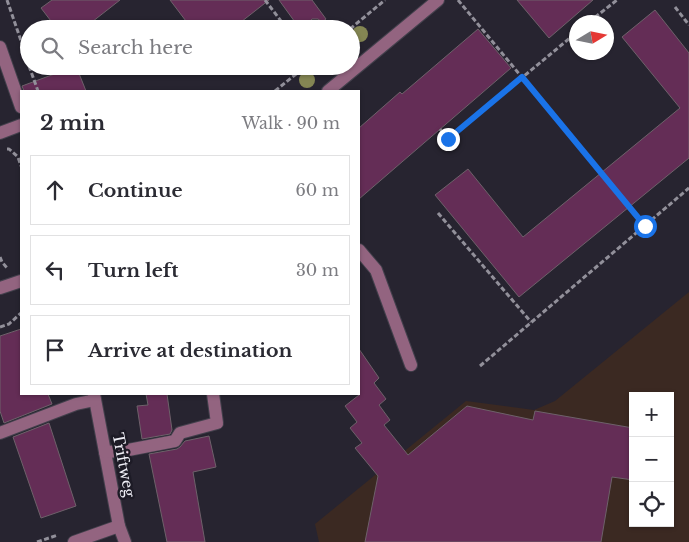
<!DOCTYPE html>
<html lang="en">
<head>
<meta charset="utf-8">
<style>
	body { margin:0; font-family:"Libre Baskerville",serif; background:#f7f7f7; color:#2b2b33 }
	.controls { position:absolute; right:15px; bottom:15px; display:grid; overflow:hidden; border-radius:0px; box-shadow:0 1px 4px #0004 }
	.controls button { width:45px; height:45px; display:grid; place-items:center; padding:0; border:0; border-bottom:1px solid #e1e1e2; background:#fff; color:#2b2b33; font:25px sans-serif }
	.compass { position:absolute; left:569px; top:15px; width:45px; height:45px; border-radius:50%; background:#fff; box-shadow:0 1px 4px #0004; rotate:80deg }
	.stop { position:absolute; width:15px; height:15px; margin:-11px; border:4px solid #1a73e8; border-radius:50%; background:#fff }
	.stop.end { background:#1a73e8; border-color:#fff; box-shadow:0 1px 5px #0008 }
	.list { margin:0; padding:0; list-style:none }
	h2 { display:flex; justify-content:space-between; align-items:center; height:65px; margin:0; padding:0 20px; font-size:21px }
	h2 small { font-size:16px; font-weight:400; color:#7c7c81 }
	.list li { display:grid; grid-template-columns:32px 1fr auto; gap:15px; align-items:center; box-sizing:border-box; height:70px; margin:0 10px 10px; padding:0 10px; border:1px solid #e1e1e2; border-radius:0px }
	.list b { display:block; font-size:19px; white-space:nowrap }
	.list em { font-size:16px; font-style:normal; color:#7c7c81 }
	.icon { flex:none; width:28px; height:28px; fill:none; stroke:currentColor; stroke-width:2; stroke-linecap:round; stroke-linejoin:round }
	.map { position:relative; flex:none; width:689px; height:542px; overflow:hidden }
	.search { position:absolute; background:#fff; box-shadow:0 1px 4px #0004; left:20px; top:20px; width:340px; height:55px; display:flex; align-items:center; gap:12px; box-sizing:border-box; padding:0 18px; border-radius:28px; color:#7c7c81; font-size:19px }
	.panel { position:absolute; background:#fff; box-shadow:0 1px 4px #0004; left:20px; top:90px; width:340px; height:305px; border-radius:0px }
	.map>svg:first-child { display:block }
	.commercial { fill:#3b2922; fill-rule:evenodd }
	.building { fill:#642d56; stroke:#6e616a }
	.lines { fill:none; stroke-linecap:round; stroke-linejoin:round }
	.minor-casing { stroke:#43404c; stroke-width:14 }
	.path { stroke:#92909a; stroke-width:3; stroke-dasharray:5 2.5; stroke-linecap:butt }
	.minor { stroke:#936480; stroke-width:12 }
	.tree { fill:#848653 }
	.route { stroke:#1a73e8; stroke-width:6 }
	.labels { text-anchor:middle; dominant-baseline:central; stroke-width:5; stroke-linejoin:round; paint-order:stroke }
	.street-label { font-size:15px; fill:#f0eff7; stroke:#1d1b26 }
</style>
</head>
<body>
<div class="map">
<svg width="689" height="542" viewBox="0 0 689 542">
	<rect width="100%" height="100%" fill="#272430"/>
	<path class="commercial" d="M 689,292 L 689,542 L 319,542 L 315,524 L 466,401 L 534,410 L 555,401 ZM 633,396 L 670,396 L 670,523 L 633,523 Z"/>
	<g class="building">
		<path d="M 52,0 L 120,0 L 83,29 L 57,29 L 41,8 Z"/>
		<path d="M 170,0 L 269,0 L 232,29 L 192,29 Z"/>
		<path d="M 279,0 L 312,0 L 326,19 L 322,22 L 318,19 L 312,19 L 307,24 L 307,29 L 300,29 Z"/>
		<path d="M 517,0 L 593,0 L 549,38 Z"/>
		<path d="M 655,10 L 689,53 L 689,158 L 519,297 L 435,195 L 468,169 L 523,237 L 680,108 L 622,37 Z"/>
		<path d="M 478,29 L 511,68 L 359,199 L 359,128 L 400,92 L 402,94 Z"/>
		<path d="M 76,66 L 86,91 L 24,91 L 22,86 Z"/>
		<path d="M 21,329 L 21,394 L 48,394 L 52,404 L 4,423 L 0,411 L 0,336 Z"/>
		<path d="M 359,349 L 379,378 L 374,383 L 386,399 L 379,405 L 390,420 L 384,425 L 408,455 L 467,406 L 533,420 L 535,411 L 633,428 L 633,480 L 612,477 L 601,542 L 365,542 L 378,476 L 355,448 L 362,443 L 350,428 L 357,422 L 345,406 L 359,395 Z"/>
		<path d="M 146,394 L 167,394 L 172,430 L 170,434 L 142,439 L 137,406 L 148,405 Z"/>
		<path d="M 49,423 L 76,506 L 41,518 L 13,437 Z"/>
		<path d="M 209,436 L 216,467 L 193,472 L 205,542 L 167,542 L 149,454 L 177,449 L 180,447 L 185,441 Z"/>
	</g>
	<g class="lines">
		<g class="minor-casing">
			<g id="minor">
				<path d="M 315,27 L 317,29"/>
				<path d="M 0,47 L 21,107"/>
				<path d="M 328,91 L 438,0"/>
				<path d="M 0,133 L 21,125"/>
				<path d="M 359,250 L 376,270 L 411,365"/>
				<path d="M 0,288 L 21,281"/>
				<path d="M 94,394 L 119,526 L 125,542"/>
				<path d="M 0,433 L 76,404 L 95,400"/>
				<path d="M 105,452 L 123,451 L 175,441 L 180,433 L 217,423 L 213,394"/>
				<path d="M 74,542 L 119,526"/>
			</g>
		</g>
		<g class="path">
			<path d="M 7,0 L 29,64"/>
			<path d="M 265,0 L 287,29"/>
			<path d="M 458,0 L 645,226"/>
			<path d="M 675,7 L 689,25"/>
			<path d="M 589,22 L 617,0"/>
			<path d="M 350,29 L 385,0"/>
			<path d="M 29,66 L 38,91"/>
			<path d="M 275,91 L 306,66"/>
			<path d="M 440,129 L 448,139 L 576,33"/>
			<path d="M 7,149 L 9,149 L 18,157 L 21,166"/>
			<path d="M 438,213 L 531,322"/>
			<path d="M 0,257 L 2,262 L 8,269"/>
			<path d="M 0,327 L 9,324 L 21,313"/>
			<path d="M 480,366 L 689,188"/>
			<path d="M 37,542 L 58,535"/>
		</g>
		<use href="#minor" class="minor"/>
	</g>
	<g class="tree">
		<circle cx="360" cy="34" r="8"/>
		<circle cx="307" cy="80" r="8"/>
	</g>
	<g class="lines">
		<path class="route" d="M 448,139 L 522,77 L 645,226"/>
	</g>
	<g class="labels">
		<g class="street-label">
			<text transform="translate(124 465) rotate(79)">Triftweg</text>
		</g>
	</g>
</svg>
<div class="controls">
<button>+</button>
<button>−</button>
<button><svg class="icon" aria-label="locate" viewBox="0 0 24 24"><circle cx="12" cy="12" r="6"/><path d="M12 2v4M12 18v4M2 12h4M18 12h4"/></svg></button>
</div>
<svg class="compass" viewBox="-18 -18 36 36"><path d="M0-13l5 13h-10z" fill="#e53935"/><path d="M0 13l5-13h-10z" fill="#7c7c81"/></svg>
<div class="stop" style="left:645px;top:226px"></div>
<div class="stop end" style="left:448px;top:139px"></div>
<div class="search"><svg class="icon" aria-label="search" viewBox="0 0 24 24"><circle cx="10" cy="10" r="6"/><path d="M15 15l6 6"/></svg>Search here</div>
<section class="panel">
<h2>2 min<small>Walk · 90 m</small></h2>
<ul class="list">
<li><svg class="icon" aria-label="ahead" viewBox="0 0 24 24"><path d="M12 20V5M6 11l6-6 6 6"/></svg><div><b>Continue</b></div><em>60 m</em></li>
<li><svg class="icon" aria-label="left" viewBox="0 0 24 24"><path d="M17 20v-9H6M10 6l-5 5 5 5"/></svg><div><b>Turn left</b></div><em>30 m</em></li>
<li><svg class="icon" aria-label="arrive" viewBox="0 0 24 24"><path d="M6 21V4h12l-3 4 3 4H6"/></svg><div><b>Arrive at destination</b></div></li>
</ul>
</section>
</div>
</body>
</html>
